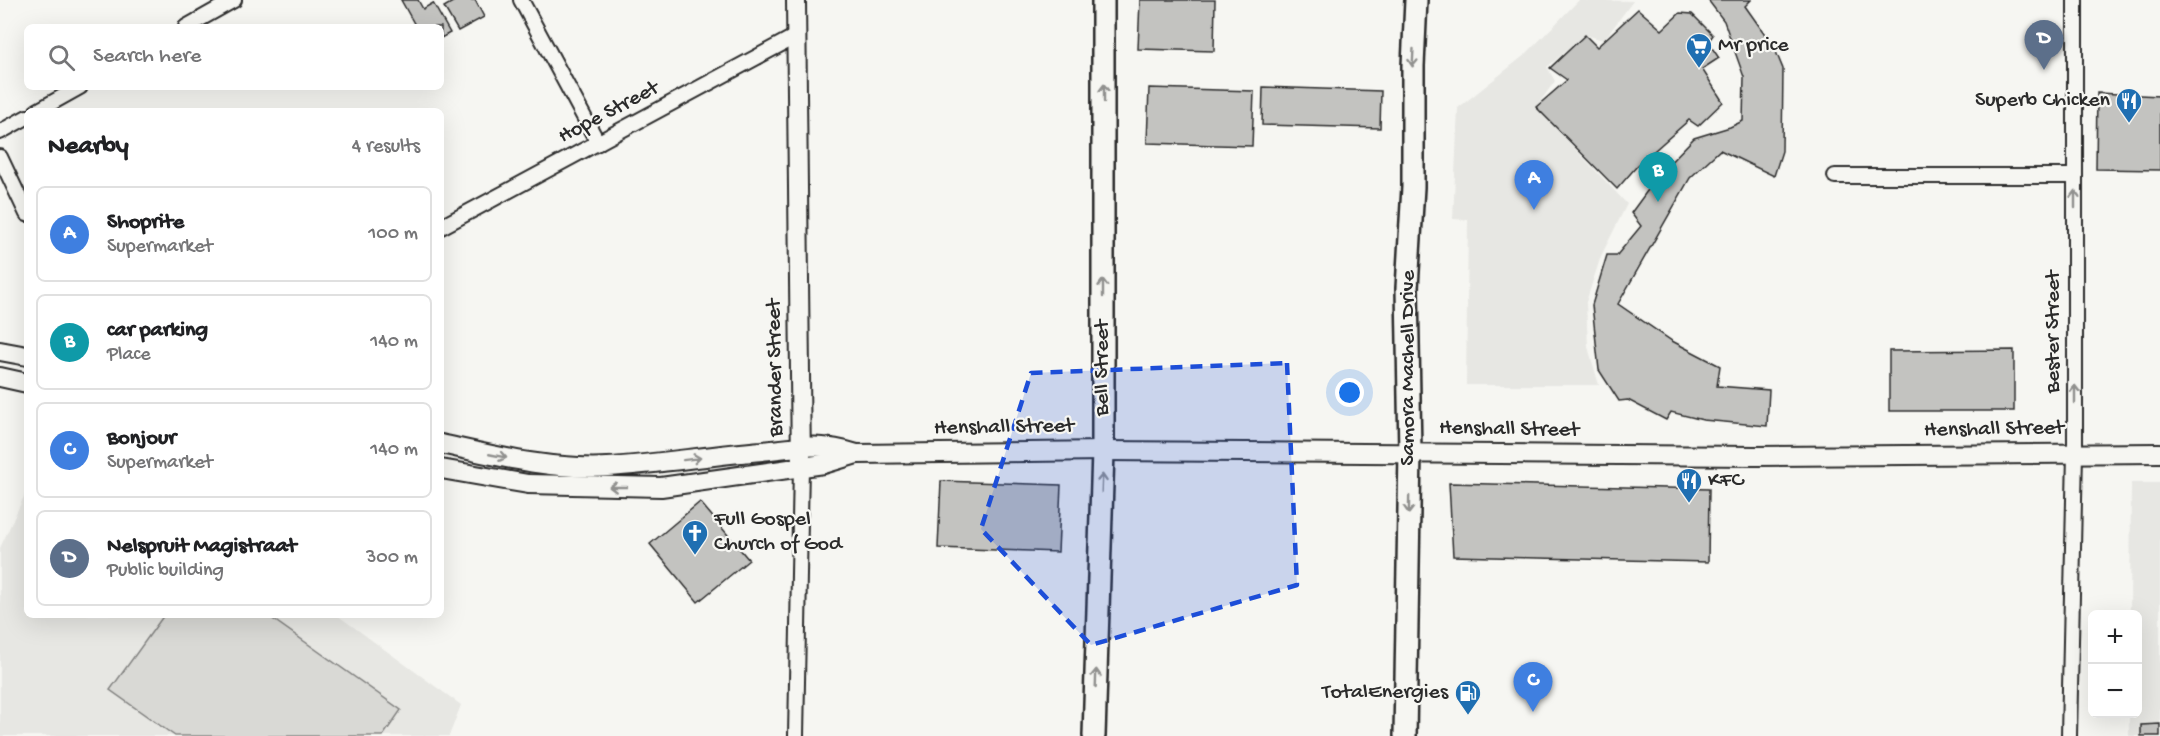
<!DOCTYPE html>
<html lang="en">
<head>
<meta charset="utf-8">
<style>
	body { margin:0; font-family:"Gochi Hand",sans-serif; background:#f2f2f2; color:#202124 }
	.controls { position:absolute; right:18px; bottom:18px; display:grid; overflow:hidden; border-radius:9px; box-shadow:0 6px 24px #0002 }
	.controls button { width:54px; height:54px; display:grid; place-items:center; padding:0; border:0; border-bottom:2px solid #e0e0e0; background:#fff; color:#202124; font:30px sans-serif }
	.you { position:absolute; left:1350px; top:393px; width:21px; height:21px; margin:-15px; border:4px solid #fff; border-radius:50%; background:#1a73e8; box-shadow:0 0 0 9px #1a73e833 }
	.badge { display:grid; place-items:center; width:39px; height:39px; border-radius:50%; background:#d93025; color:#fff; font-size:20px; font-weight:700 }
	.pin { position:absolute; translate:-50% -50px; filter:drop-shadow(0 2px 3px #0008) }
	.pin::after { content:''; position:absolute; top:32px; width:21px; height:18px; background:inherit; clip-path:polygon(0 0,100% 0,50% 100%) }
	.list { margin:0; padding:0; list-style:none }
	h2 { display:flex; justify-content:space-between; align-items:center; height:78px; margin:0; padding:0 24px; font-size:26px }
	h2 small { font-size:20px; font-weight:400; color:#757577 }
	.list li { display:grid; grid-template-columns:39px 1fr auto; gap:18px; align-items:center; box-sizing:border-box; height:96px; margin:0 12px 12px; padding:0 12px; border:2px solid #e0e0e0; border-radius:9px }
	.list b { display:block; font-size:22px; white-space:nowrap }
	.list p { margin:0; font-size:20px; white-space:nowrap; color:#757577 }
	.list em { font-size:20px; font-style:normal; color:#757577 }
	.icon { flex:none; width:33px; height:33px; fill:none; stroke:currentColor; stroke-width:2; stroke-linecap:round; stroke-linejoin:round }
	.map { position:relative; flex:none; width:2160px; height:736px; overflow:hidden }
	.search { position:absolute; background:#fff; box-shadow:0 6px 24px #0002; left:24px; top:24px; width:420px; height:66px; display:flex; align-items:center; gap:15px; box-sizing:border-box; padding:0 21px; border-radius:9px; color:#757577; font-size:22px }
	.panel { position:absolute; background:#fff; box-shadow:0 6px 24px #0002; left:24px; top:108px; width:420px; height:510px; border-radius:9px }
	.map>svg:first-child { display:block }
	.built { fill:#e7e7e3 }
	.green { fill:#d9d9d5; stroke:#828280; stroke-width:1.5 }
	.building { fill:#c3c3c0; stroke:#2b2b2b; stroke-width:1.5 }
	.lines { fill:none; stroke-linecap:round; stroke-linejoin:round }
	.street-casing { stroke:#2b2b2b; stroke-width:18 }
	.secondary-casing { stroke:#2b2b2b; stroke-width:22 }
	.primary-casing { stroke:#2b2b2b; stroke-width:26 }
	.street { stroke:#f6f6f2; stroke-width:14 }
	.secondary { stroke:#f6f6f2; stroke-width:18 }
	.primary { stroke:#f6f6f2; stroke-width:21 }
	.oneway { stroke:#90908e }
	.marked { fill:#1d4ed8; fill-opacity:0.2; stroke:#1d4ed8; stroke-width:4.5; stroke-dasharray:12 8; stroke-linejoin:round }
	.labels { text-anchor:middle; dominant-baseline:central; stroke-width:4.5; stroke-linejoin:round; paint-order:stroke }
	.poi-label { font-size:22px; fill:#2b2b2b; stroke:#f6f6f2; text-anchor:start }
	.street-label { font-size:22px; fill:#2b2b2b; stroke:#f6f6f2 }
</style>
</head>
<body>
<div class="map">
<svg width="2160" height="736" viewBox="0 0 2160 736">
	<rect width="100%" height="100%" fill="#f6f6f2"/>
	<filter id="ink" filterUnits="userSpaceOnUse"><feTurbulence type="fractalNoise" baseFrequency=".0167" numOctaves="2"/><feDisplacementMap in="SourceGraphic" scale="12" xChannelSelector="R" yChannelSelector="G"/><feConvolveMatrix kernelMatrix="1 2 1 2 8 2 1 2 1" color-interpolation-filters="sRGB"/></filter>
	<g filter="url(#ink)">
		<g class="built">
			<path d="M 1579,0 L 1633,1 L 1604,40 L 1585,35 L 1547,67 L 1555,81 L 1536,107 L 1627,204 L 1601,256 L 1586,302 L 1588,347 L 1599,385 L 1466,385 L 1468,220 L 1453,219 L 1458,108 L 1526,54 Z"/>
			<path d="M 2131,483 L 2160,483 L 2160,736 L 2129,736 L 2129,714 L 2138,714 L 2138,614 L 2130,614 Z"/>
			<path d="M 27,490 L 27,615 L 337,615 L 461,705 L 449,736 L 0,736 L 0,548 Z"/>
		</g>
		<path class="green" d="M 164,615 L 267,615 L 401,710 L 383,736 L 175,736 L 110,690 Z"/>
		<g class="building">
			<path d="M 401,0 L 418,0 L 423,9 L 433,3 L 450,33 L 441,38 L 441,27 L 416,27 Z"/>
			<path d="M 456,0 L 475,0 L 484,17 L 458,31 L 444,7 Z"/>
			<path d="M 1140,0 L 1215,0 L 1214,51 L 1138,49 Z"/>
			<path d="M 1708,0 L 1751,0 L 1745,6 L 1774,47 L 1783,69 L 1782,151 L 1774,176 L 1720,150 L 1709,160 L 1690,178 L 1618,304 L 1672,341 L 1720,366 L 1717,386 L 1769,390 L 1767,426 L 1703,420 L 1671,412 L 1666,420 L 1628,400 L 1619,401 L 1599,370 L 1592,305 L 1607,255 L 1617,255 L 1641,226 L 1631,213 L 1661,172 L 1694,138 L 1730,127 L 1743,121 L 1744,77 L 1724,21 Z"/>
			<path d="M 1638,9 L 1662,30 L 1680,13 L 1692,14 L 1713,35 L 1708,42 L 1719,58 L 1702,69 L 1723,102 L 1698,126 L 1689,120 L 1637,166 L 1617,189 L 1536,107 L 1567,80 L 1550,68 L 1585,35 L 1597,47 Z"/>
			<path d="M 1263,87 L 1381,91 L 1380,128 L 1262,125 Z"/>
			<path d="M 1149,88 L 1254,91 L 1252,146 L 1147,143 Z"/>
			<path d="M 2097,93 L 2160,96 L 2160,170 L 2096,169 Z"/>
			<path d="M 2014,350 L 2014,411 L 1889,411 L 1889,351 Z"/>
			<path d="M 941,481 L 1061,485 L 1058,552 L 938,548 Z"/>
			<path d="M 1449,483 L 1709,489 L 1708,562 L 1453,556 Z"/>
			<path d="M 700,502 L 749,560 L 698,602 L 650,544 Z"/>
			<path d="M 2160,724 L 2160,736 L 2141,736 L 2141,725 Z"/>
		</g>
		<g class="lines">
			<g class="street-casing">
				<g id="street">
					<path d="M 521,0 L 598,143"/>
					<path d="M 186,27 L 234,0"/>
					<path d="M 37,111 L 80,87"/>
					<path d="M 0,132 L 27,117"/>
					<path d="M 0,157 L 27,214"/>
					<path d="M 1835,176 L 2075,176"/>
					<path d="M 441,227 L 796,36"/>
					<path d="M 796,736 L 801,466"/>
					<path d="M 2069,736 L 2075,453 L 2075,0"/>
				</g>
			</g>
			<g class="secondary-casing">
				<g id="secondary">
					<path d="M 796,0 L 801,466"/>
					<path d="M 0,351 L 27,356"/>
					<path d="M 0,377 L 27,383"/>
					<path d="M 441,444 C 496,456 551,470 608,467 C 660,464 710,455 762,451 C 799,447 819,442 857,454 L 1103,451 L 1756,456 L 2160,453"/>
					<path d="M 441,469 L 528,484 L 661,487 L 824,464 L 857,454"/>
				</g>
			</g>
			<g class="primary-casing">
				<g id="primary">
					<path d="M 1094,736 L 1103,451 L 1103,0"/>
					<path d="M 1405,736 L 1410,452 L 1407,288 L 1413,187 L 1413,66 L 1416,0"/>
				</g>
			</g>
			<use href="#street" class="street"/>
			<use href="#secondary" class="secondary"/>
			<use href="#primary" class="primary"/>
		</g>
		<defs><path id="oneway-shaft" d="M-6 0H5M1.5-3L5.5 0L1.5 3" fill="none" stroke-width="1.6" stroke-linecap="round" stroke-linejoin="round" transform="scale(1.5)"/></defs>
		<g class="oneway">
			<use href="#oneway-shaft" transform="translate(1413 58) rotate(93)"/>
			<use href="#oneway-shaft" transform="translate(1104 93) rotate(-90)"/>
			<use href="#oneway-shaft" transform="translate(2075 199) rotate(-90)"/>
			<use href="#oneway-shaft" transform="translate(1103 288) rotate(-90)"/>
			<use href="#oneway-shaft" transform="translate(2075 394) rotate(-90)"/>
			<use href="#oneway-shaft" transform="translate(498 456) rotate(11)"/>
			<use href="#oneway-shaft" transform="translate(692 459) rotate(-7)"/>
			<use href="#oneway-shaft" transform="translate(1102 483) rotate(-88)"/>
			<use href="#oneway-shaft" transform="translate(618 487) rotate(-180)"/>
			<use href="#oneway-shaft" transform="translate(1409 505) rotate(91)"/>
			<use href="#oneway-shaft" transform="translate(1096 678) rotate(-88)"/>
		</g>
	</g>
	<path class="marked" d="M 1287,363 L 1297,585 L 1091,645 L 981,529 L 1031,373 Z"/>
	<defs>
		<g id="supermarket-pin" transform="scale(1.35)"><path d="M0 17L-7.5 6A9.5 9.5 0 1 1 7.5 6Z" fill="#1f6fb2" stroke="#f6f6f2"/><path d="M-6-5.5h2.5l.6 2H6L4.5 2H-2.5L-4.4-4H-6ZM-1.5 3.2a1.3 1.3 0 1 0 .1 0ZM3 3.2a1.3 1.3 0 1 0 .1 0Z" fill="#fff"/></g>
		<g id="restaurant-pin" transform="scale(1.35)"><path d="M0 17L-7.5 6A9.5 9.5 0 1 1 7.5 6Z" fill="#1f6fb2" stroke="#f6f6f2"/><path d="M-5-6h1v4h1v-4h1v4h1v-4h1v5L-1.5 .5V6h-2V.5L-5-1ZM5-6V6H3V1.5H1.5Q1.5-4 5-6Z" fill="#fff"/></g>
		<g id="church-pin" transform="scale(1.35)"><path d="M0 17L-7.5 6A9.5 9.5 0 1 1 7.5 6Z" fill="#1f6fb2" stroke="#f6f6f2"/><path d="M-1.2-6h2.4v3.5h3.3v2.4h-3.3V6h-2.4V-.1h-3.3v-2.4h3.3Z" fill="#fff"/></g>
		<g id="fuel-pin" transform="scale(1.35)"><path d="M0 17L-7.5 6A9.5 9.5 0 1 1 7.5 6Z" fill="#1f6fb2" stroke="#f6f6f2"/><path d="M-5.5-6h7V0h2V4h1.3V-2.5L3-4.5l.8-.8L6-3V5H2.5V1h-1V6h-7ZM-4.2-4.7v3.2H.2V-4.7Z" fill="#fff"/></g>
	</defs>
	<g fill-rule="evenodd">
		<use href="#supermarket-pin" x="1699" y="46"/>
		<use href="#restaurant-pin" x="2129" y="101"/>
		<use href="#restaurant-pin" x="1689" y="481"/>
		<use href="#church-pin" x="695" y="533"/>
		<use href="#fuel-pin" x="1468" y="693"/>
	</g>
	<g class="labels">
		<g class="poi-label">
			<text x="1718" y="46">Mr price</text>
			<text x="2110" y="101" text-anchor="end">Superb Chicken</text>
			<text x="1708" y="481">KFC</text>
			<text x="714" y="520">Full Gospel<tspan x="714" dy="25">Church of God</tspan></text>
			<text x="1448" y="693" text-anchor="end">TotalEnergies</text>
		</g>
		<g class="street-label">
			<text transform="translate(609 113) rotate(-28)">Hope Street</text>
			<text transform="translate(2054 332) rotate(-90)">Bester Street</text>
			<text transform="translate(776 368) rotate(-91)">Brander Street</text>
			<text transform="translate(1103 368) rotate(-90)">Bell Street</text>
			<text transform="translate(1409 368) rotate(-90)">Samora Machell Drive</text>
			<text transform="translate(1004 428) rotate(-1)">Henshall Street</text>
			<text transform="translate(1509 430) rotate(1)">Henshall Street</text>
			<text transform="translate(1994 430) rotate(-1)">Henshall Street</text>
		</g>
	</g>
</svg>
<div class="controls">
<button>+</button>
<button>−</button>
</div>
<div class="you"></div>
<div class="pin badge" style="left:1534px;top:210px;background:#3f7fe0">A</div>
<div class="pin badge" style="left:1658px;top:202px;background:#0f9aa8">B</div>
<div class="pin badge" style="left:1533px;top:712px;background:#3f7fe0">C</div>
<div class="pin badge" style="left:2044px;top:70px;background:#5c6f8a">D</div>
<div class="search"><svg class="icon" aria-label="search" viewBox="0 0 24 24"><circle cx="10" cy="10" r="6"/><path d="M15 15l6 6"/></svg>Search here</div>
<section class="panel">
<h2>Nearby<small>4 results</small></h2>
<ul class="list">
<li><span class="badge" style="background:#3f7fe0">A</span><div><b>Shoprite</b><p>Supermarket</p></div><em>100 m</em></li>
<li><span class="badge" style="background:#0f9aa8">B</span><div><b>car parking</b><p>Place</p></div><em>140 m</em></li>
<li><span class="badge" style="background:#3f7fe0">C</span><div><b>Bonjour</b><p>Supermarket</p></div><em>140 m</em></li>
<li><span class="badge" style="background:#5c6f8a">D</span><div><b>Nelspruit Magistraat</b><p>Public building</p></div><em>300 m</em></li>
</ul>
</section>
</div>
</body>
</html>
